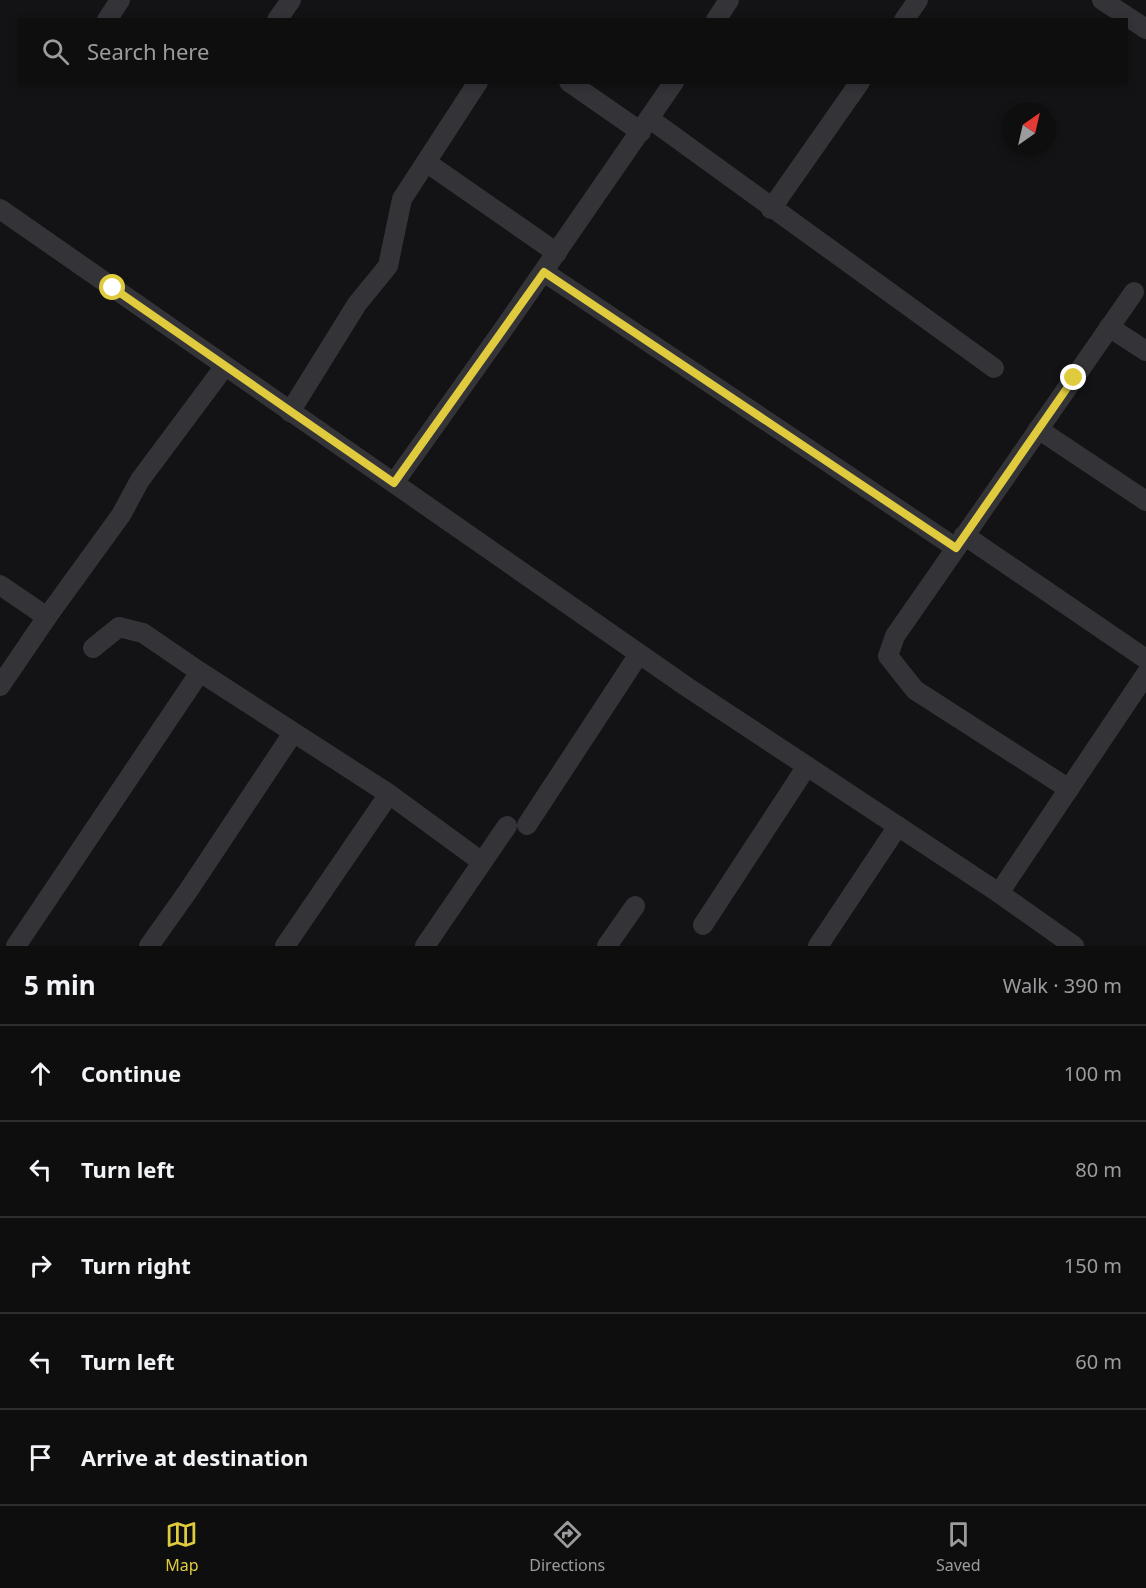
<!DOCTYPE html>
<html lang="en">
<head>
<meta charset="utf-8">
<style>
	body { margin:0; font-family:"Noto Sans",sans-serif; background:#1c1c1d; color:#f1f3f6 }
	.compass { position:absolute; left:1002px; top:102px; width:54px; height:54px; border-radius:50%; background:#0e0e0f; box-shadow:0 3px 9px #0003; rotate:34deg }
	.stop { position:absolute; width:18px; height:18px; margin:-14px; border:4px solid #e0cb3e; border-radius:50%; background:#fff }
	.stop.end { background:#e0cb3e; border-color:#fff; box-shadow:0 2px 6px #0008 }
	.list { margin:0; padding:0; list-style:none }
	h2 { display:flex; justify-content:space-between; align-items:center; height:78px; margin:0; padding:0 24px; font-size:26px }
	h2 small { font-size:20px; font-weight:400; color:#9b9c9e }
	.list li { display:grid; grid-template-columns:39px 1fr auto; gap:18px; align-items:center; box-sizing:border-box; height:96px; padding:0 24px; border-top:2px solid #2e2e2f }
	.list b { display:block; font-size:22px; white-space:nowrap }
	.list em { font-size:20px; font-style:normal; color:#9b9c9e }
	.icon { flex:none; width:33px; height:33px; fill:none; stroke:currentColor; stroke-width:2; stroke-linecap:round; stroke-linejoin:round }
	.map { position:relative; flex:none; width:1146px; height:946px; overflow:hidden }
	.search { position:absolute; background:#0e0e0f; box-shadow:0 3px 9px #0003; left:18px; right:18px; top:18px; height:66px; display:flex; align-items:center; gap:15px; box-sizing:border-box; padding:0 21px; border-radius:0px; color:#9b9c9e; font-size:22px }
	.sheet { height:558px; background:#0e0e0f }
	nav { display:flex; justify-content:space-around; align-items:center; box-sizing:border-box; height:84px; border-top:2px solid #2e2e2f; background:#0e0e0f; font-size:16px; color:#9b9c9e }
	nav a { display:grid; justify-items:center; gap:3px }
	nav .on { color:#e0cb3e }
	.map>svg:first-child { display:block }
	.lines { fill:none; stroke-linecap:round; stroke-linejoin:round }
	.street { stroke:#343438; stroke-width:20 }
	.route { stroke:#e0cb3e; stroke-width:8 }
</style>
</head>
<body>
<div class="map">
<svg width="1146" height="946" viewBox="0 0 1146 946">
	<rect width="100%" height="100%" fill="#131214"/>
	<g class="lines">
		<g class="street">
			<path d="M 1102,0 L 1146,29"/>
			<path d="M 107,20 L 120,0"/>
			<path d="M 277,20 L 291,0"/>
			<path d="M 716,20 L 729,0"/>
			<path d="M 904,20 L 918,0"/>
			<path d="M 569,82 L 641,132"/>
			<path d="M 650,119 L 994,368"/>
			<path d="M 426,162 L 557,253"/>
			<path d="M 0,209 L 687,687 L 999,893 L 1074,946"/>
			<path d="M 771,209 L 860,82"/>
			<path d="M 544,272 L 956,548"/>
			<path d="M 1109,327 L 1146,351"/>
			<path d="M 290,412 L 357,304 L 388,266 L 402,199 L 478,82"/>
			<path d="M 1038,429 L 1146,501"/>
			<path d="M 394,483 L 507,324 L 674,82"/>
			<path d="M 964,535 L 1146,659"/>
			<path d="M 0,585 L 47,617"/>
			<path d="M 93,648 L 119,627 L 143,633 L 200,672 L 389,794 L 482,862"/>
			<path d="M 0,686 L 47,617 L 121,515 L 140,480 L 225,366"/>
			<path d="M 1069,789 L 915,690 L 888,656 L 895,636 L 1134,292"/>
			<path d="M 527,825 L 639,654"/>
			<path d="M 999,893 L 1146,674"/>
			<path d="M 703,925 L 807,766"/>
			<path d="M 16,946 L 200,672"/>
			<path d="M 149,946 L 188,891 L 293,733"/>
			<path d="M 285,946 L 389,794"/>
			<path d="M 425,946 L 507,826"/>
			<path d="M 607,946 L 635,906"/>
			<path d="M 818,946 L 898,826"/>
		</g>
	</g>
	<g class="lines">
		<path class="route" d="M 113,288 L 394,483 L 544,272 L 956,548 L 1074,378"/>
	</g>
</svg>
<svg class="compass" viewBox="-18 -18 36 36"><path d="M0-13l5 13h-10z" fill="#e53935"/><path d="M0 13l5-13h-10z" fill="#9b9c9e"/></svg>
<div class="stop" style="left:113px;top:288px"></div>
<div class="stop end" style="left:1074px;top:378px"></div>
<div class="search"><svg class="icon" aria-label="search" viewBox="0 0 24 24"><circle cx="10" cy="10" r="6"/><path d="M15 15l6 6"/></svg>Search here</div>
</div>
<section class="sheet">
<h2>5 min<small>Walk · 390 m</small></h2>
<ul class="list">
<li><svg class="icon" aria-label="ahead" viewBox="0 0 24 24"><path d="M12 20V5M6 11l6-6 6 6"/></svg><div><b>Continue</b></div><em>100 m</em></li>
<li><svg class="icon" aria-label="left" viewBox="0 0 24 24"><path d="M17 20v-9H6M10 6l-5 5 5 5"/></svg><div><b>Turn left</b></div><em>80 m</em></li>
<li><svg class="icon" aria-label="right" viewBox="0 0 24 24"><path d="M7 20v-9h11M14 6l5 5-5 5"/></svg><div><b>Turn right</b></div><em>150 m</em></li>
<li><svg class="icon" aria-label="left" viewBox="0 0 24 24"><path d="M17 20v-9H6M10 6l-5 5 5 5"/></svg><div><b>Turn left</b></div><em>60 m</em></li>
<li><svg class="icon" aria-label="arrive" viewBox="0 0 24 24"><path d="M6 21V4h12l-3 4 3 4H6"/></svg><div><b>Arrive at destination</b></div></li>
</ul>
</section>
<nav>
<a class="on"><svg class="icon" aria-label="map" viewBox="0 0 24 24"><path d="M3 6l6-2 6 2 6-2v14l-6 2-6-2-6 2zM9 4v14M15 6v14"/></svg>Map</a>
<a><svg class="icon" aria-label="directions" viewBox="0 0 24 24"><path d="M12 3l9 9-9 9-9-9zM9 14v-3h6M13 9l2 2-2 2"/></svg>Directions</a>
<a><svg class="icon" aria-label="saved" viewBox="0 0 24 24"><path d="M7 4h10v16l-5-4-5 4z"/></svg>Saved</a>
</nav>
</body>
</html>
